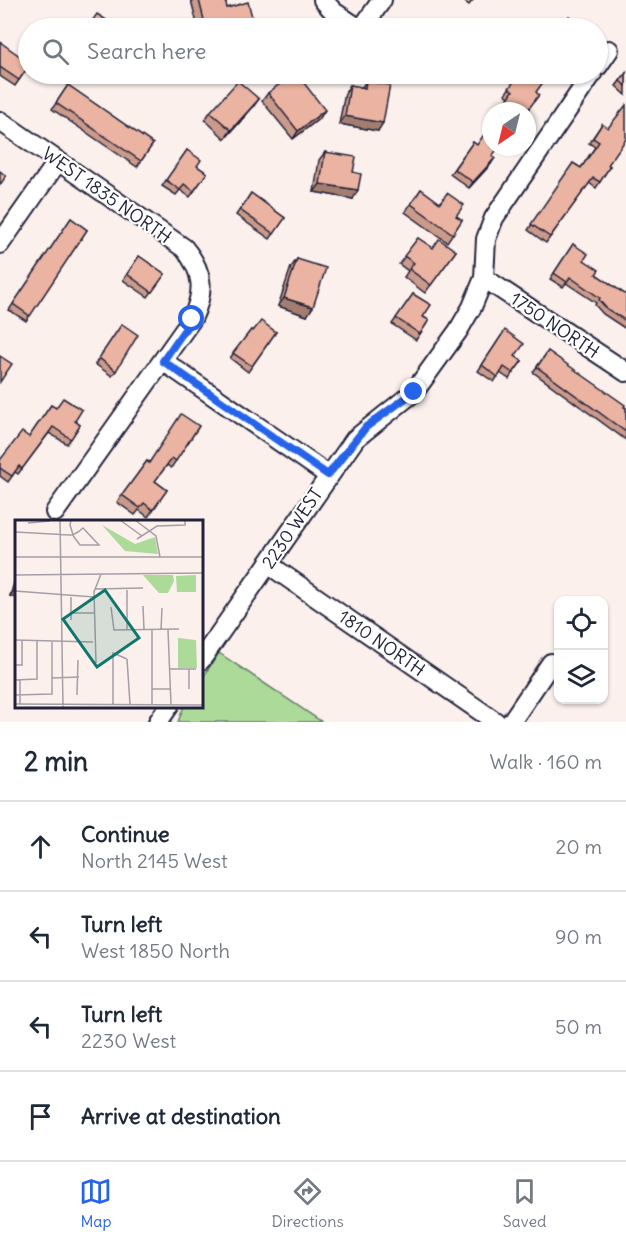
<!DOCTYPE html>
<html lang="en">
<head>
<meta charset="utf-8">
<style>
	body { margin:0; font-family:Delius,sans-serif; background:#f2f2f3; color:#1f2937 }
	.controls { position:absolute; right:18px; bottom:18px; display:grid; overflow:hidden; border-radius:12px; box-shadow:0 2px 4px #0004 }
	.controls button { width:54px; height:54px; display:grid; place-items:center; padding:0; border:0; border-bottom:2px solid #e0e1e3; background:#fff; color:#1f2937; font:30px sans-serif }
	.compass { position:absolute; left:482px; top:102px; width:54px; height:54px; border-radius:50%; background:#fff; box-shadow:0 2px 4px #0004; rotate:215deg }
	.stop { position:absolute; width:18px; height:18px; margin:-14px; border:4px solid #2563eb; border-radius:50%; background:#fff }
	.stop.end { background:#2563eb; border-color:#fff; box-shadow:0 2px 6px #0008 }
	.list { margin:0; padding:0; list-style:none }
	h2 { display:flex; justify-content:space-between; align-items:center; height:78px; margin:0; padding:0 24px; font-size:26px }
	h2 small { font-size:20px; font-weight:400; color:#747a83 }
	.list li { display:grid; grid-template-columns:39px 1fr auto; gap:18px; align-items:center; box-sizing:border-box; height:90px; padding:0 24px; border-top:2px solid #e0e1e3 }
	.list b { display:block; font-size:22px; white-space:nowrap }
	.list p { margin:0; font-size:20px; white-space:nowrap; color:#747a83 }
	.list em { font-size:20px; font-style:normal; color:#747a83 }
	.icon { flex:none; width:33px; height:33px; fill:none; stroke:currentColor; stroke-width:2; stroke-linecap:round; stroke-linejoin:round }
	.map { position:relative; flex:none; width:626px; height:722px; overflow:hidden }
	.search { position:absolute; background:#fff; box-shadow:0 2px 4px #0004; left:18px; right:18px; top:18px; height:66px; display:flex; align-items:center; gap:15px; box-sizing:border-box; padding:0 21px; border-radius:33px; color:#747a83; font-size:22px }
	.sheet { height:438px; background:#fff }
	nav { display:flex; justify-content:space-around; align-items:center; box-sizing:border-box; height:84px; border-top:2px solid #e0e1e3; background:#fff; font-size:16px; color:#747a83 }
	nav a { display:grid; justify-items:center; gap:3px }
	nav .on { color:#2563eb }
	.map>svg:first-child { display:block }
	.green { fill:#abda99; stroke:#667e6a; stroke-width:1.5 }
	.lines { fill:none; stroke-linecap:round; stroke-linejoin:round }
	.minor-casing { stroke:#22223b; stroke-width:22 }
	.minor { stroke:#fff; stroke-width:18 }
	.wall { fill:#ca9a8a; stroke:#22223b; stroke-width:1.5 }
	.shaded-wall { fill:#a47d71; stroke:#22223b; stroke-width:1.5 }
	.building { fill:#ebb3a1; stroke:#22223b; stroke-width:1.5 }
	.route { stroke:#2563eb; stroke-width:8 }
	.labels { text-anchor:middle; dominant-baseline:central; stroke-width:4.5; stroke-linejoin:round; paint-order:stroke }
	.street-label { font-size:18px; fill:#22223b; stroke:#fff }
	.inset-road { fill:none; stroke:#a49ea5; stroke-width:1.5 }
	.view { fill:#0f766e; fill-opacity:0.15; stroke:#0f766e; stroke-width:3 }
	.inset-edge { fill:none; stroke:#22223b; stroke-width:3 }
</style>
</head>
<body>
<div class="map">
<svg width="626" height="722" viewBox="0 0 626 722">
	<rect width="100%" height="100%" fill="#fbf0ec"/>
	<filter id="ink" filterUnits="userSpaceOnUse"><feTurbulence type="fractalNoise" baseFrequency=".0167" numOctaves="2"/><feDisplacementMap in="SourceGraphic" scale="12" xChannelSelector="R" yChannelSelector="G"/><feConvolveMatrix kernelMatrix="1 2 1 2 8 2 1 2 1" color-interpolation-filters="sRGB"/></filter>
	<g filter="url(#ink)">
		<path class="green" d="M 219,653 L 322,722 L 178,722 L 184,706 L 201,706 L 201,680 Z"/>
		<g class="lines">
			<g class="minor-casing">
				<g id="minor">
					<path d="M 323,0 L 334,12 L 358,28"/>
					<path d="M 362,28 L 382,0"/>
					<path d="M 598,66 L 609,50"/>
					<path d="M 0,121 L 184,248 C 204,272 205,292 192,319 L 55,512"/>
					<path d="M 0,244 L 58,161"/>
					<path d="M 484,278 L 626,372"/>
					<path d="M 163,361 L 328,475"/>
					<path d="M 268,564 L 496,722"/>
					<path d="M 201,660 L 355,439 L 414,392 L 458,331 L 472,307 L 484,278 L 486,239 L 494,218 L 592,74"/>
					<path d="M 158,722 L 169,706"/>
					<path d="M 511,722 L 551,663"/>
				</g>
			</g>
			<use href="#minor" class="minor"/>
		</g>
		<g class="wall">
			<path d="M 191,0 L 225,0 L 227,8 L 250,28 L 198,28 Z"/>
			<path d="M 462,0 L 473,0 L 469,5 Z"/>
			<path d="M 0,42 L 28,67 L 15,86 L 0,76 Z"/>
			<path d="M 626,73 L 626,95 L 616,86 Z"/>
			<path d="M 520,74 L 536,92 L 509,97 L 505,94 Z"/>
			<path d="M 366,81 L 378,131 L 339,124 L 345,93 L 350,85 L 362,87 Z"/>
			<path d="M 68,85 L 153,144 L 137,167 L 52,109 Z"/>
			<path d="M 268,93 L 320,118 L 293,139 L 262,101 Z"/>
			<path d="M 253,107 L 225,139 L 205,120 L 210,112 Z"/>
			<path d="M 602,124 L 608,165 L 610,166 L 596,188 L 589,183 L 546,243 L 528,230 L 573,163 L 581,168 L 595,147 L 589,143 Z"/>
			<path d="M 473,142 L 493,156 L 491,164 L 469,188 L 450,174 Z"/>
			<path d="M 187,150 L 197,166 L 207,173 L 190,197 L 180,190 L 176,195 L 162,186 Z"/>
			<path d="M 325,152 L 353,172 L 353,199 L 314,192 L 319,160 Z"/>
			<path d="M 421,189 L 462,220 L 447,242 L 405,212 Z"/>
			<path d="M 251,193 L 285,218 L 270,239 L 236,215 Z"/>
			<path d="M 71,218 L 87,230 L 26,321 L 9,310 Z"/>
			<path d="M 418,238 L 433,248 L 456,251 L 425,293 L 404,277 L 408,271 L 399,264 Z"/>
			<path d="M 573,244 L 584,260 L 596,274 L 626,295 L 626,329 L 603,314 L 595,305 L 596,303 L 566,283 L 563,287 L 550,279 Z"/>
			<path d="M 139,256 L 165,274 L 148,297 L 123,280 Z"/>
			<path d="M 297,259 L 307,316 L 278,306 L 291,267 Z"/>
			<path d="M 413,294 L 423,317 L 429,320 L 416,340 L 392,324 Z"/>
			<path d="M 122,324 L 116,371 L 112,376 L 95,364 Z"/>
			<path d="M 251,330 L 253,331 L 276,332 L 248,372 L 230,358 Z"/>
			<path d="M 501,336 L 515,356 L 522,361 L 509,379 L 500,373 L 494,382 L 478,371 Z"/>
			<path d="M 548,351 L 626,408 L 626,440 L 533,372 Z"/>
			<path d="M 51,405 L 80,425 L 67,444 L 49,433 L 18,474 L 15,472 L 8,482 L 0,476 L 0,460 L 29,437 Z"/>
			<path d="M 199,426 L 171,468 L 167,465 L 155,481 L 167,490 L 148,517 L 139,510 L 135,515 L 117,502 L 147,461 L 149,462 Z"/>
			<path d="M 16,576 L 16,598 L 10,596 Z"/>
		</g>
		<g class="shaded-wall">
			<path d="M 254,24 L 250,28 L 235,28 Z"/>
			<path d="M 259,99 L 253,107 L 225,139 L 231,130 Z"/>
			<path d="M 325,110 L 320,118 L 293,139 L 298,131 Z"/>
			<path d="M 345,116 L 383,123 L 378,131 L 339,124 Z"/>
			<path d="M 495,158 L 491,164 L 469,188 L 473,182 Z"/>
			<path d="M 320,184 L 358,190 L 353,199 L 314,192 Z"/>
			<path d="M 284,298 L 313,307 L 307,316 L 278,306 Z"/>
			<path d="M 14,590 L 16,591 L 16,598 L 10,596 Z"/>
		</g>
		<g class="building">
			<path d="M 199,0 L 225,0 L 227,8 L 248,2 L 254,24 L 235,28 L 206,28 Z"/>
			<path d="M 97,14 L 119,28 L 87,28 Z"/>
			<path d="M 569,16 L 586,28 L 561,28 Z"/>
			<path d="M 0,42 L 28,62 L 28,67 L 19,80 L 0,67 Z"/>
			<path d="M 626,73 L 626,86 L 620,81 Z"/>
			<path d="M 293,74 L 297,74 L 325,110 L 298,131 L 268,93 Z"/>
			<path d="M 520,74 L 549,74 L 536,92 L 539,95 L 527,111 L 500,111 L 513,91 L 509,88 Z"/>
			<path d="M 238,81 L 259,99 L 231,130 L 210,112 Z"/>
			<path d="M 366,81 L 390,85 L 383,123 L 345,116 L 350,85 L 365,88 Z"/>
			<path d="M 68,85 L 153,144 L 141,161 L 56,103 Z"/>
			<path d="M 626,105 L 626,139 L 608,165 L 610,166 L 600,182 L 593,178 L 550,237 L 531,224 L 573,163 L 581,168 L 599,142 L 593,138 L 602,124 L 608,128 Z"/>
			<path d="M 491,124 L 491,147 L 499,147 L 492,156 L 495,158 L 473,182 L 454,169 L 473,142 L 477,145 Z"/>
			<path d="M 187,150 L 201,160 L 197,166 L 207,173 L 194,191 L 184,184 L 180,190 L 166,180 Z"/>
			<path d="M 325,152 L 356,157 L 353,172 L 361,174 L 358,190 L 320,184 Z"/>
			<path d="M 0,171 L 6,176 L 0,185 Z"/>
			<path d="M 421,189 L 440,203 L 447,193 L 464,205 L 456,216 L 462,220 L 453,234 L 411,204 Z"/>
			<path d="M 251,193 L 285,218 L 274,234 L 240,210 Z"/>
			<path d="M 71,218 L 87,230 L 30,316 L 13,304 Z"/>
			<path d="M 418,238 L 433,248 L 439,239 L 456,251 L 431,285 L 409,269 L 414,263 L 404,256 Z"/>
			<path d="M 573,244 L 588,254 L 584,260 L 599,270 L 596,274 L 626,295 L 626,321 L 607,309 L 599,300 L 600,298 L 570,277 L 567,282 L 554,273 Z"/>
			<path d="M 139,256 L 165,274 L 152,292 L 127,274 Z"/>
			<path d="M 297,259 L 326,268 L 313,307 L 284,298 Z"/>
			<path d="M 413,294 L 431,305 L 423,317 L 429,320 L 420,334 L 396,318 Z"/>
			<path d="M 261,321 L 276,332 L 252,366 L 233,353 L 251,330 L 253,331 Z"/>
			<path d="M 122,324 L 138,335 L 116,371 L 99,358 Z"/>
			<path d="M 505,330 L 524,344 L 515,356 L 522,361 L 513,373 L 504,367 L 498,377 L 482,365 Z"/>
			<path d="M 548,351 L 625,405 L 624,407 L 626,408 L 626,432 L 537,367 Z"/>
			<path d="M 0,356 L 12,364 L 0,382 Z"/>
			<path d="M 63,398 L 82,410 L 75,421 L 80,425 L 71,439 L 53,427 L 22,469 L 19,466 L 12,476 L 0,468 L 0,460 L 22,432 L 29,437 L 51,405 L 56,408 Z"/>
			<path d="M 181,414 L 199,426 L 176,461 L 172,458 L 155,481 L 167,490 L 153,510 L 144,503 L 140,508 L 122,495 L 147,461 L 149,463 Z"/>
			<path d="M 16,581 L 16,591 L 14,590 Z"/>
		</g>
	</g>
	<g class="lines" filter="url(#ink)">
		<path class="route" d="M 192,319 L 163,361 L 328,475 L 366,427 L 414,392"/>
	</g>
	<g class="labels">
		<g class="street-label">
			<text transform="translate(107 195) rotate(35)">WEST 1835 NORTH</text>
			<text transform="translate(555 325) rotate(34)">1750 NORTH</text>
			<text transform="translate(292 528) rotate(-56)">2230 WEST</text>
			<text transform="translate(382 643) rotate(35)">1810 NORTH</text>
		</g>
	</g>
	<g transform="translate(15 520)">
		<rect width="188" height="188" fill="#fbf0ec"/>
		<path d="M 87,5 L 120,24 L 140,17 L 143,34 L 110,31 ZM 128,55 L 158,55 L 159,61 L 153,73 L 144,73 ZM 181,55 L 181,72 L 162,72 L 161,56 ZM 163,118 L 181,120 L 182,148 L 163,148 Z" fill="#abda99"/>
		<path class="inset-road" d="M 45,0 L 48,187M 105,0 L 127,16M 120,0 L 141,16 L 145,37M 13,3 L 35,1M 0,12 L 55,15 L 58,15 L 59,14 L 63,12 L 68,8 L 84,25 L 65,25 L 59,17 L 58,15 L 56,8 L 55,5 L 56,0M 122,19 L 142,6 L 170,5 L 170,0M 0,37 L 188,37M 0,55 L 188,53M 80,69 L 128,68M 112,70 L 112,110M 0,71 L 79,77M 56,77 L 56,100M 128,86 L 129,110M 96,87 L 99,110 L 164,109M 56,93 L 80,93M 137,110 L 137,185M 146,110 L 147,88M 153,110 L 156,185M 0,120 L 78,122M 112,139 L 115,184M 81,143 L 79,72 L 86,54M 0,145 L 7,145 L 7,120M 154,149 L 181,149M 174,149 L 174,169M 37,158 L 64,157M 0,160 L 22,159 L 22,120M 5,160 L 5,184M 137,169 L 156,169M 0,175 L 37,174 L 37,122M 62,175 L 63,140M 0,184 L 188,185M 98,184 L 98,133 L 112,139"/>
		<path class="view" d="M 90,70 L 124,118 L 82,147 L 48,99 Z"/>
		<rect width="188" height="188" class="inset-edge"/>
	</g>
</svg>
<div class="controls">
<button><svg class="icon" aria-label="locate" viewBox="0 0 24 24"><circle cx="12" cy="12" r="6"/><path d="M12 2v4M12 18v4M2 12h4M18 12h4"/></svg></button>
<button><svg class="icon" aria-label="layers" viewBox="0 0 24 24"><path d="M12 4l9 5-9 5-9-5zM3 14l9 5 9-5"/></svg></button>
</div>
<svg class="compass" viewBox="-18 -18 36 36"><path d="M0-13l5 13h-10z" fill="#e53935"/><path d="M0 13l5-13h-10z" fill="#747a83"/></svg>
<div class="stop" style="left:192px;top:319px"></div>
<div class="stop end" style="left:414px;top:392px"></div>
<div class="search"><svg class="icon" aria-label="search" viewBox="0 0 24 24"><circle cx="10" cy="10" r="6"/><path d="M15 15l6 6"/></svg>Search here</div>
</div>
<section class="sheet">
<h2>2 min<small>Walk · 160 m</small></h2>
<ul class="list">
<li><svg class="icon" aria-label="ahead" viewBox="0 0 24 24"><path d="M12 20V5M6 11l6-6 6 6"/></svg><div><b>Continue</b><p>North 2145 West</p></div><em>20 m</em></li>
<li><svg class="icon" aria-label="left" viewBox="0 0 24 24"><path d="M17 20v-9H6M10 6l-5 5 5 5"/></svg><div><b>Turn left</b><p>West 1850 North</p></div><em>90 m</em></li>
<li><svg class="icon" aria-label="left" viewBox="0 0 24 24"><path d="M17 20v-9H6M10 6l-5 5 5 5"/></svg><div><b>Turn left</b><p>2230 West</p></div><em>50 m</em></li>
<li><svg class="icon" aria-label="arrive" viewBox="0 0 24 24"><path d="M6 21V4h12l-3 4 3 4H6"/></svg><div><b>Arrive at destination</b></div></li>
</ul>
</section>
<nav>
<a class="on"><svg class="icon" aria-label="map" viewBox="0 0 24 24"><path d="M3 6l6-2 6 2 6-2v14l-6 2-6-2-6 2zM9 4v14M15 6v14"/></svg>Map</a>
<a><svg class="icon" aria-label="directions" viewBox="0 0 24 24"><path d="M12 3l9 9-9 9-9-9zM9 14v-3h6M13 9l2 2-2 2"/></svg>Directions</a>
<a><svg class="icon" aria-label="saved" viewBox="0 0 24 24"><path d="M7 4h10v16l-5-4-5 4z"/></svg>Saved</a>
</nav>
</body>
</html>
